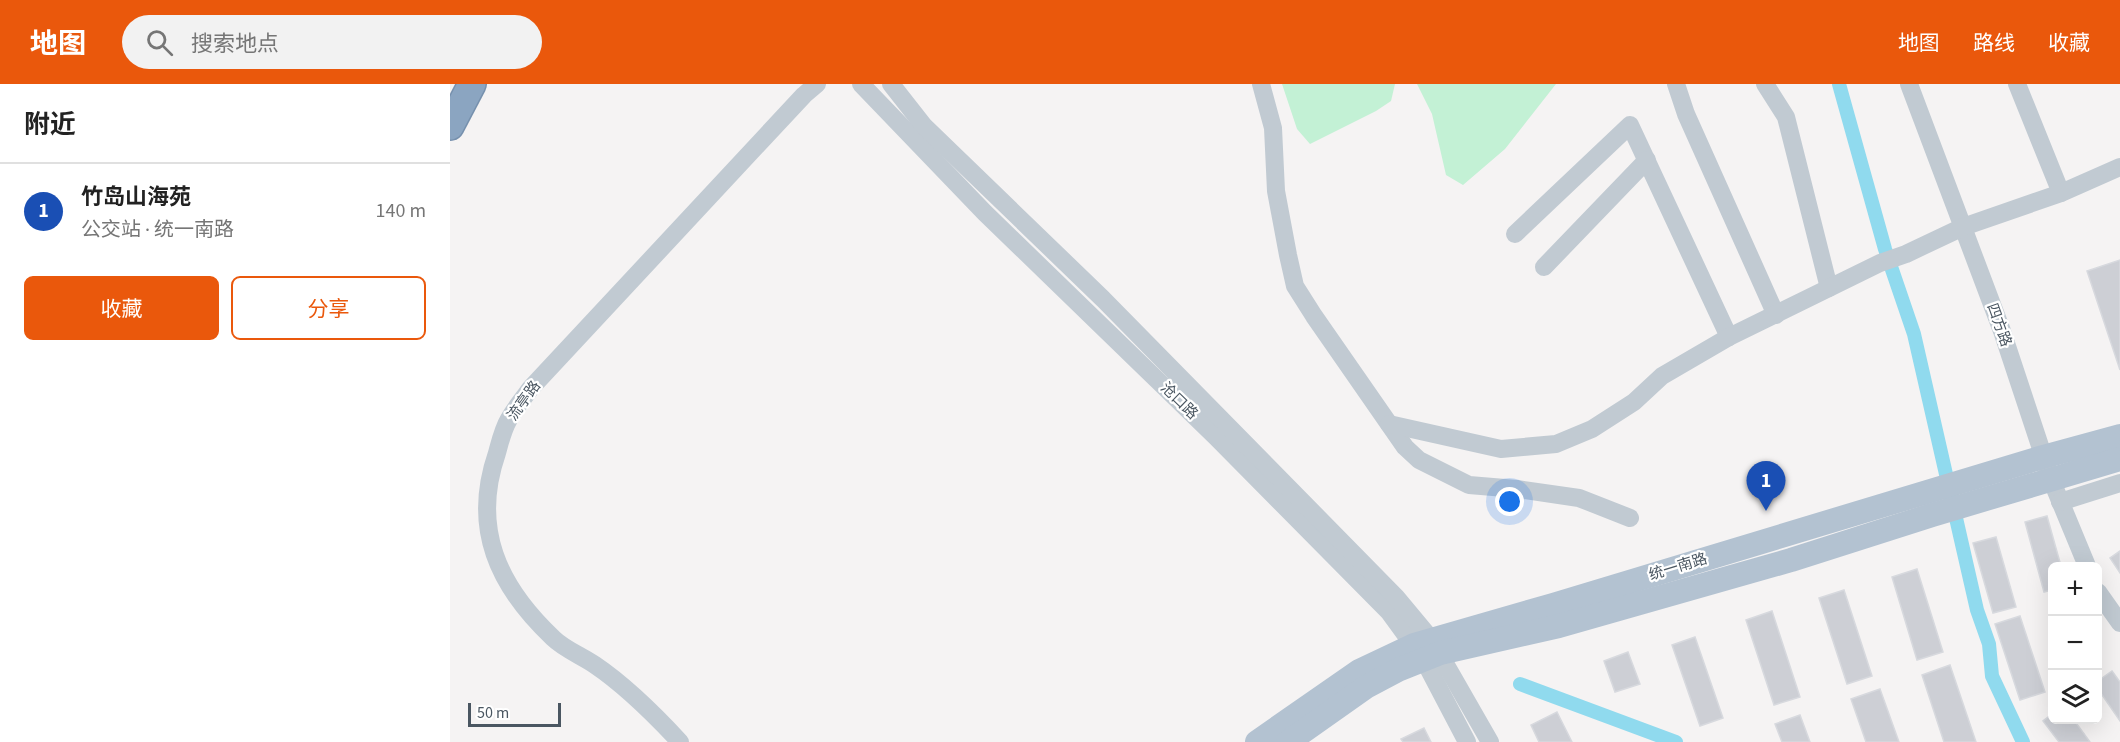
<!DOCTYPE html>
<html lang="zh">
<head>
<meta charset="utf-8">
<style>
	body { margin:0; font-family:"Source Sans 3","Noto Sans SC",sans-serif; background:#f2f2f2; color:#222 }
	.controls { position:absolute; right:18px; bottom:18px; display:grid; overflow:hidden; border-radius:9px; box-shadow:0 6px 24px #0002 }
	.controls button { width:54px; height:54px; display:grid; place-items:center; padding:0; border:0; border-bottom:2px solid #e0e0e0; background:#fff; color:#222; font:30px sans-serif }
	.scale { position:absolute; left:18px; bottom:15px; width:93px; box-sizing:border-box; padding-left:6px; border:3px solid #4a5661; border-top:0; font-size:16px; line-height:21px; white-space:nowrap; color:#4a5661; -webkit-text-stroke:4px #fff; paint-order:stroke }
	.you { position:absolute; left:1060px; top:418px; width:21px; height:21px; margin:-15px; border:4px solid #fff; border-radius:50%; background:#1a73e8; box-shadow:0 0 0 9px #1a73e833 }
	.badge { display:grid; place-items:center; width:39px; height:39px; border-radius:50%; background:#ea580c; color:#fff; font-size:20px; font-weight:700 }
	.pin { position:absolute; translate:-50% -50px; filter:drop-shadow(0 2px 3px #0008) }
	.pin::after { content:''; position:absolute; top:32px; width:21px; height:18px; background:inherit; clip-path:polygon(0 0,100% 0,50% 100%) }
	.list { margin:0; padding:0; list-style:none }
	h2 { display:flex; justify-content:space-between; align-items:center; height:78px; margin:0; padding:0 24px; font-size:26px }
	h2 small { font-size:20px; font-weight:400; color:#767676 }
	.list li { display:grid; grid-template-columns:39px 1fr auto; gap:18px; align-items:center; box-sizing:border-box; height:96px; padding:0 24px; border-top:2px solid #e0e0e0 }
	.list b { display:block; font-size:22px; white-space:nowrap }
	.list p { margin:0; font-size:20px; white-space:nowrap; color:#767676 }
	.list em { font-size:20px; font-style:normal; color:#767676 }
	.actions { display:flex; gap:12px; padding:18px 24px }
	.actions a { flex:1; padding:14px 0; border:2px solid #ea580c; border-radius:9px; text-align:center; font-size:21px; color:#ea580c }
	.actions .main { background:#ea580c; color:#fff }
	.icon { flex:none; width:33px; height:33px; fill:none; stroke:currentColor; stroke-width:2; stroke-linecap:round; stroke-linejoin:round }
	.map { position:relative; flex:none; width:1670px; height:658px; overflow:hidden }
	header { display:flex; align-items:center; gap:36px; box-sizing:border-box; height:84px; padding:0 30px; background:#ea580c; color:#fff }
	header strong { font-size:28px }
	nav { display:flex; gap:33px; margin-inline-start:auto; font-size:21px }
	.search { width:420px; height:54px; background:#f2f2f2; display:flex; align-items:center; gap:15px; box-sizing:border-box; padding:0 21px; border-radius:33px; color:#767676; font-size:22px }
	main { display:flex }
	aside { flex:1; background:#fff }
	.map>svg:first-child { display:block }
	.green { fill:#c3f1d5 }
	.lines { fill:none; stroke-linecap:round; stroke-linejoin:round }
	.canal { stroke:#90daee; stroke-width:14 }
	.building { fill:#cdcfd5; stroke:#d7d9de; stroke-width:1.5 }
	.highway-casing { stroke:#7690ad; stroke-width:30 }
	.minor { stroke:#c1cad2; stroke-width:18 }
	.major { stroke:#b3c2d1; stroke-width:24 }
	.highway { stroke:#8ba5c1; stroke-width:27 }
	.labels { text-anchor:middle; dominant-baseline:central; stroke-width:4.5; stroke-linejoin:round; paint-order:stroke }
	.street-label { font-size:15px; fill:#4a5661; stroke:#fff }
</style>
</head>
<body>
<header>
<strong>地图</strong>
<div class="search"><svg class="icon" aria-label="search" viewBox="0 0 24 24"><circle cx="10" cy="10" r="6"/><path d="M15 15l6 6"/></svg>搜索地点</div>
<nav><a>地图</a><a>路线</a><a>收藏</a></nav>
</header>
<main>
<aside>
<h2>附近<small></small></h2>
<ul class="list">
<li><span class="badge" style="background:#1a4fb4">1</span><div><b>竹岛山海苑</b><p>公交站 · 统一南路</p></div><em>140 m</em></li>
</ul>
<div class="actions"><a class="main">收藏</a><a>分享</a></div>
</aside>
<div class="map">
<svg width="1670" height="658" viewBox="0 0 1670 658">
	<rect width="100%" height="100%" fill="#f5f3f3"/>
	<g class="green">
		<path d="M 832,0 L 945,0 L 941,17 L 926,27 L 860,60 L 847,45 Z"/>
		<path d="M 967,0 L 1106,0 L 1055,65 L 1013,101 L 996,91 L 982,30 Z"/>
	</g>
	<g class="lines">
		<g class="canal">
			<path d="M 1389,0 L 1435,165 L 1464,250 L 1527,526 L 1539,560 L 1542,592 L 1573,658"/>
			<path d="M 1070,600 L 1226,658"/>
		</g>
	</g>
	<g class="building">
		<path d="M 1670,176 L 1670,286 L 1637,187 Z"/>
		<path d="M 1597,432 L 1611,482 L 1602,482 L 1602,506 L 1594,508 L 1575,438 Z"/>
		<path d="M 1546,453 L 1566,523 L 1543,529 L 1523,459 Z"/>
		<path d="M 1670,467 L 1670,489 L 1660,474 Z"/>
		<path d="M 1467,485 L 1493,568 L 1467,576 L 1442,493 Z"/>
		<path d="M 1394,506 L 1422,592 L 1397,600 L 1369,514 Z"/>
		<path d="M 1322,527 L 1350,613 L 1324,621 L 1296,536 Z"/>
		<path d="M 1570,532 L 1595,608 L 1570,616 L 1545,540 Z"/>
		<path d="M 1245,553 L 1273,634 L 1250,642 L 1222,561 Z"/>
		<path d="M 1178,568 L 1190,600 L 1165,608 L 1154,577 Z"/>
		<path d="M 1500,581 L 1526,658 L 1494,658 L 1472,591 Z"/>
		<path d="M 1662,587 L 1670,598 L 1670,637 L 1648,605 L 1648,597 Z"/>
		<path d="M 1430,605 L 1449,658 L 1416,658 L 1401,615 Z"/>
		<path d="M 1107,628 L 1122,658 L 1089,658 L 1081,641 Z"/>
		<path d="M 1602,630 L 1602,636 L 1624,636 L 1640,658 L 1609,658 L 1593,637 Z"/>
		<path d="M 1350,631 L 1360,658 L 1332,658 L 1325,640 Z"/>
		<path d="M 974,644 L 981,658 L 953,658 L 951,655 Z"/>
	</g>
	<g class="lines">
		<g class="highway-casing">
			<path id="highway" d="M 0,42 L 22,0"/>
		</g>
		<g class="minor">
			<path d="M 411,0 L 535,129 L 766,353 L 939,528 L 974,576 L 1017,658"/>
			<path d="M 441,0 L 474,42 L 653,215 L 946,513 L 981,555 L 1040,658"/>
			<path d="M 811,0 L 823,44 L 826,107 L 838,171 L 845,202 L 864,232 L 955,363 L 969,376 L 1019,401 L 1067,405 L 1129,414 L 1180,434"/>
			<path d="M 1226,0 L 1236,30 L 1326,231"/>
			<path d="M 1315,0 L 1336,33 L 1379,204"/>
			<path d="M 1459,0 L 1552,247 L 1601,395 L 1637,482"/>
			<path d="M 1567,0 L 1611,109"/>
			<path d="M 1065,150 L 1180,41 L 1279,253"/>
			<path d="M 1094,183 L 1197,76"/>
			<path d="M 939,340 L 1051,365 L 1106,360 L 1142,345 L 1184,318 L 1212,292 L 1279,253 L 1430,179 L 1456,170 L 1513,143 L 1611,109 L 1670,83"/>
			<path d="M 1610,418 L 1670,399"/>
			<path d="M 1648,508 L 1670,539"/>
			<path d="M 230,658 C 205,631 176,602 145,581 C 132,572 114,565 103,554 C 48,502 21,444 47,369 C 50,358 53,345 59,335 C 65,324 73,315 80,305 L 354,11 L 367,0"/>
		</g>
		<g class="major">
			<path d="M 807,658 L 909,587 L 964,561 L 1103,521 L 1593,373 L 1670,352"/>
			<path d="M 838,658 L 916,603 L 950,585 L 990,569 L 1109,542 L 1341,476 L 1482,431 L 1670,375"/>
		</g>
		<use href="#highway" class="highway"/>
	</g>
	<g class="labels">
		<g class="street-label">
			<text transform="translate(1549 241) rotate(70)">四方路</text>
			<text transform="translate(74 317) rotate(-54)">流亭路</text>
			<text transform="translate(729 317) rotate(44)">沧口路</text>
			<text transform="translate(1228 483) rotate(-17)">统一南路</text>
		</g>
	</g>
</svg>
<div class="controls">
<button>+</button>
<button>−</button>
<button><svg class="icon" aria-label="layers" viewBox="0 0 24 24"><path d="M12 4l9 5-9 5-9-5zM3 14l9 5 9-5"/></svg></button>
</div>
<div class="scale">50 m</div>
<div class="you"></div>
<div class="pin badge" style="left:1316px;top:427px;background:#1a4fb4">1</div>
</div>
</main>
</body>
</html>
